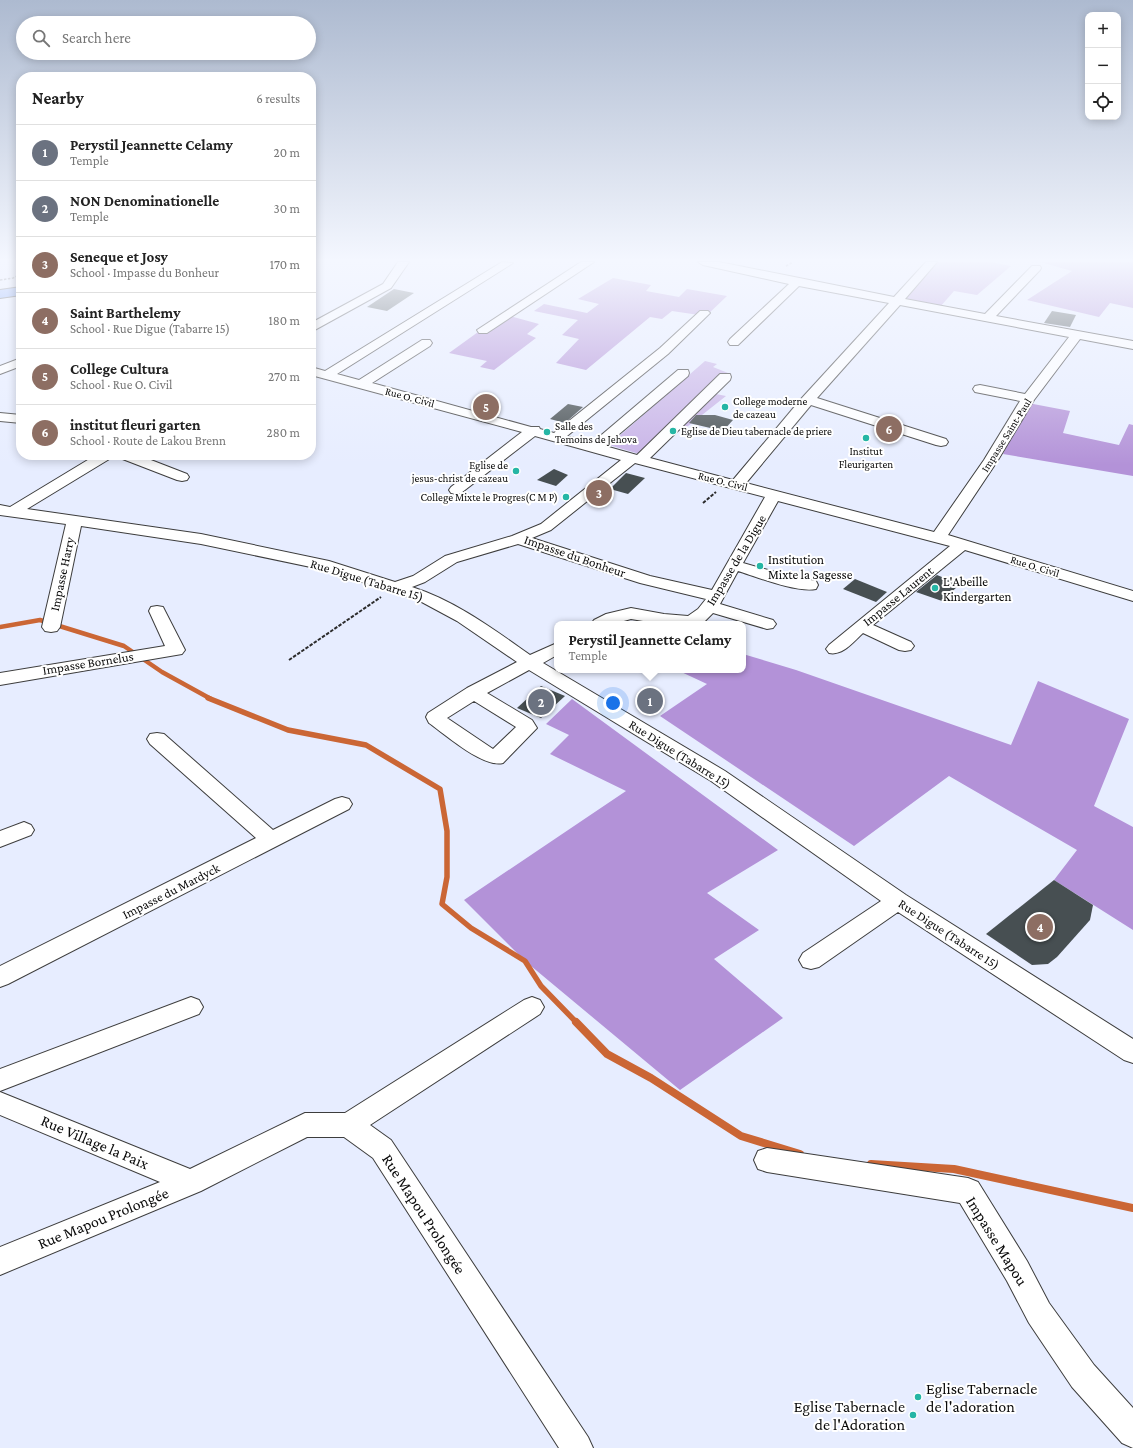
<!DOCTYPE html>
<html lang="en">
<head>
<meta charset="utf-8">
<style>
	body { margin:0; font-family:"Crimson Pro",serif; background:#f6f6f6; color:#222 }
	.controls { position:absolute; right:12px; top:12px; display:grid; overflow:hidden; border-radius:8px; box-shadow:0 2px 10px #0003 }
	.controls button { width:36px; height:36px; display:grid; place-items:center; padding:0; border:0; border-bottom:1px solid #e0e0e0; background:#fff; color:#222; font:20px sans-serif }
	.you { position:absolute; left:613px; top:703px; width:14px; height:14px; margin:-10px; border:3px solid #fff; border-radius:50%; background:#1a73e8; box-shadow:0 0 0 6px #1a73e833 }
	.badge { display:grid; place-items:center; width:26px; height:26px; border-radius:50%; background:#23655d; color:#fff; font-size:13px; font-weight:700 }
	.pin { position:absolute; translate:-50% -50%; border:2px solid #fff; box-shadow:0 1px 4px #0006 }
	.popup { position:absolute; left:554px; top:621px; width:192px; height:52px; box-sizing:border-box; display:grid; place-content:center; border-radius:8px; background:#fff; filter:drop-shadow(0 1px 3px #0005); font-size:13px; white-space:nowrap; color:#767676 }
	.popup b { font-size:15px; color:#222 }
	.popup::after { content:''; position:absolute; left:50%; top:100%; margin-left:-8px; border:8px solid transparent; border-top-color:#fff }
	.list { margin:0; padding:0; list-style:none }
	h2 { display:flex; justify-content:space-between; align-items:center; height:52px; margin:0; padding:0 16px; font-size:17px }
	h2 small { font-size:13px; font-weight:400; color:#767676 }
	.list li { display:grid; grid-template-columns:26px 1fr auto; gap:12px; align-items:center; box-sizing:border-box; height:56px; padding:0 16px; border-top:1px solid #e0e0e0 }
	.list b { display:block; font-size:15px; white-space:nowrap }
	.list p { margin:0; font-size:13px; white-space:nowrap; color:#767676 }
	.list em { font-size:13px; font-style:normal; color:#767676 }
	.icon { flex:none; width:22px; height:22px; fill:none; stroke:currentColor; stroke-width:2; stroke-linecap:round; stroke-linejoin:round }
	.map { position:relative; flex:none; width:1133px; height:1448px; overflow:hidden }
	.search { position:absolute; background:#fff; box-shadow:0 2px 10px #0003; left:16px; top:16px; width:300px; height:44px; display:flex; align-items:center; gap:10px; box-sizing:border-box; padding:0 14px; border-radius:22px; color:#767676; font-size:15px }
	.panel { position:absolute; background:#fff; box-shadow:0 2px 10px #0003; left:16px; top:72px; width:300px; height:388px; border-radius:16px }
	.map>svg:first-child { display:block }
	.green { fill:#c8b3e7 }
	.forest { fill:#b392d8 }
	.lines { fill:none; stroke-linecap:round; stroke-linejoin:round }
	.stream-far2 { stroke:#cb6635; stroke-width:4.5 }
	.stream-far1 { stroke:#cb6635; stroke-width:5.5 }
	.stream { stroke:#cb6635; stroke-width:8 }
	.building { fill:#474f52 }
	.minor-casing { stroke:#3d3d3d; stroke-width:2 }
	.major-casing { stroke:#1b1b1b; stroke-width:2 }
	.path-far1 { stroke:#2c2c2c; stroke-width:1.5; stroke-dasharray:2.5 1.5; stroke-linecap:butt }
	.path { stroke:#2c2c2c; stroke-width:2; stroke-dasharray:3.5 1.5; stroke-linecap:butt }
	.minor { fill:#fff; fill-rule:evenodd }
	.major { fill:#5f8ff7; fill-rule:evenodd }
	.poi-dot { fill:#25b6a5; stroke:#fff; stroke-width:1.5 }
	.labels { text-anchor:middle; dominant-baseline:central; stroke-width:4; stroke-linejoin:round; paint-order:stroke }
	.far-street-label { font-size:11px; fill:#0a0a0a; stroke:#fff }
	.far-poi-label { font-size:11px; fill:#0a0a0a; stroke:#fff; text-anchor:start }
	.street-label { font-size:13px; fill:#0a0a0a; stroke:#fff }
	.poi-label { font-size:13px; fill:#0a0a0a; stroke:#fff; text-anchor:start }
	.near-street-label { font-size:16px; fill:#0a0a0a; stroke:#fff }
	.near-poi-label { font-size:16px; fill:#0a0a0a; stroke:#fff; text-anchor:start }
</style>
</head>
<body>
<div class="map">
<svg width="1133" height="1448" viewBox="0 0 1133 1448">
	<rect width="100%" height="100%" fill="#e7edff"/>
	<path class="green" d="M 705,361 L 717,364 L 713,367 L 728,373 L 706,392 L 726,396 L 683,430 L 675,429 L 643,455 L 609,445 Z"/>
	<g class="forest">
		<path d="M 936,262 L 991,262 L 1011,266 L 977,295 L 954,291 L 940,307 L 902,301 Z"/>
		<path d="M 1040,262 L 1133,262 L 1133,308 L 1110,303 L 1099,317 L 1027,300 L 1072,271 Z"/>
		<path d="M 613,278 L 651,285 L 646,291 L 679,297 L 687,289 L 727,296 L 706,316 L 672,311 L 662,319 L 650,317 L 586,370 L 556,363 L 579,339 L 562,335 L 578,320 L 534,311 L 544,304 L 587,313 L 599,304 L 578,299 Z"/>
		<path d="M 503,314 L 539,324 L 527,334 L 536,338 L 494,370 L 480,367 L 487,361 L 449,353 Z"/>
		<path d="M 1028,403 L 1070,411 L 1063,433 L 1119,445 L 1129,424 L 1133,425 L 1133,476 L 1003,454 Z"/>
		<path d="M 743,654 L 796,670 L 1011,745 L 1038,681 L 1129,719 L 1094,806 L 1133,827 L 1133,930 L 1054,880 L 1077,850 L 949,776 L 854,846 L 660,716 L 707,684 L 677,670 L 743,670 Z"/>
		<path d="M 572,699 L 778,850 L 707,893 L 759,930 L 714,959 L 783,1018 L 680,1090 L 525,961 L 464,900 L 626,791 L 550,754 L 569,735 L 546,724 Z"/>
	</g>
	<g class="lines">
		<path class="stream-far2" d="M 0,627 L 40,620 L 124,646 L 162,672 L 211,699"/>
		<path class="stream-far1" d="M 208,698 L 288,730 L 366,745 L 440,789 L 447,831 L 447,877 L 442,904 L 471,928 L 525,961 L 541,986 L 577,1023"/>
		<g class="stream">
			<path d="M 576,1022 L 607,1054 L 651,1078 L 741,1136 L 800,1154"/>
			<path d="M 871,1164 L 954,1169 L 1133,1208"/>
		</g>
	</g>
	<g class="building">
		<path d="M 394,289 L 414,293 L 387,311 L 367,307 Z"/>
		<path d="M 1052,311 L 1076,315 L 1070,327 L 1044,323 Z"/>
		<path d="M 568,404 L 583,407 L 565,423 L 550,419 Z"/>
		<path d="M 696,415 L 715,415 L 733,420 L 723,431 L 689,423 Z"/>
		<path d="M 554,469 L 568,475 L 556,486 L 537,480 Z"/>
		<path d="M 626,473 L 645,478 L 628,494 L 610,489 Z"/>
		<path d="M 937,575 L 954,582 L 952,584 L 958,586 L 942,601 L 916,592 Z"/>
		<path d="M 855,579 L 887,592 L 876,602 L 843,589 Z"/>
		<path d="M 541,686 L 565,696 L 541,718 L 517,708 Z"/>
		<path d="M 651,695 L 662,699 L 653,709 L 637,703 Z"/>
		<path d="M 1054,880 L 1093,905 L 1090,920 L 1057,957 L 1048,964 L 1032,965 L 986,934 Z"/>
	</g>
	<g class="lines">
		<g class="minor-casing">
			<g id="minor">
				<path d="M 398,262 L 409,262 L 391,288 L 311,332 L 311,323 L 383,284 Z"/>
				<path d="M 502,262 L 513,263 L 337,374 L 359,380 L 422,340 L 430,340 L 432,343 L 430,346 L 372,383 L 531,427 L 539,427 L 540,429 L 554,433 L 660,348 L 700,311 L 708,311 L 710,313 L 708,315 L 668,354 L 567,436 L 592,443 L 678,370 L 688,370 L 689,373 L 688,376 L 605,446 L 637,455 L 720,374 L 730,374 L 731,377 L 730,380 L 650,458 L 733,480 L 801,399 L 889,303 L 799,286 L 738,345 L 730,345 L 728,342 L 730,339 L 789,284 L 703,265 L 698,262 L 719,262 L 894,297 L 926,262 L 937,262 L 905,299 L 985,314 L 1032,266 L 1040,266 L 1041,268 L 1040,270 L 996,316 L 1133,341 L 1133,349 L 1080,339 L 1034,400 L 998,460 L 948,535 L 1133,591 L 1133,601 L 965,550 L 873,625 L 911,642 L 914,646 L 911,650 L 905,651 L 899,650 L 863,633 C 853,642 843,656 829,653 L 826,649 L 829,645 L 950,546 L 778,501 L 743,563 L 789,576 L 816,581 L 818,585 L 816,589 C 797,593 757,577 738,571 L 720,604 L 773,620 L 776,624 L 773,628 L 767,629 L 713,613 L 705,621 L 698,624 L 661,624 L 631,619 L 613,624 L 591,624 L 594,620 L 606,614 L 631,608 L 664,614 L 688,616 L 698,609 L 706,599 L 640,583 L 518,544 L 457,562 L 425,582 L 412,587 C 456,601 493,629 530,655 L 557,643 L 557,655 L 543,663 L 725,771 L 906,895 L 1133,1039 L 1133,1063 L 1124,1060 L 898,912 L 819,967 L 811,969 L 803,967 L 799,960 L 803,953 L 881,901 L 711,781 L 529,670 L 487,693 L 532,720 L 537,728 L 503,763 C 483,768 446,735 429,723 L 426,717 L 428,713 L 467,688 L 517,662 L 457,621 L 418,600 L 325,570 L 201,544 L 81,526 L 60,627 L 57,631 L 51,632 L 45,631 L 42,627 L 66,524 L 0,515 L 0,505 L 10,507 L 96,455 L 113,455 L 111,458 L 27,509 L 201,534 L 329,561 L 395,582 L 413,576 L 445,556 L 512,536 L 541,524 L 621,460 L 535,436 L 461,493 L 456,494 L 451,493 L 449,490 L 451,487 L 522,432 L 311,375 L 311,367 L 325,371 ZM 900,305 L 1069,337 L 1025,394 L 980,385 L 975,386 L 973,389 L 975,392 L 1020,401 L 984,460 L 934,532 L 746,483 L 811,405 L 936,445 L 941,446 L 946,445 L 948,442 L 946,439 L 817,398 ZM 635,463 L 765,497 L 712,590 L 650,576 L 532,538 L 551,530 ZM 474,701 L 516,727 L 493,749 L 447,718 Z"/>
				<path d="M 581,262 L 594,262 L 487,333 L 479,333 L 477,330 Z"/>
				<path d="M 21,358 L 21,366 L 0,374 L 0,366 Z"/>
				<path d="M 0,413 L 21,415 L 21,423 L 0,421 Z"/>
				<path d="M 118,455 L 138,455 L 187,474 L 189,477 L 187,480 L 182,481 L 177,480 L 120,458 Z"/>
				<path d="M 157,606 L 163,607 L 165,611 L 185,650 L 182,654 L 0,685 L 0,673 L 165,646 L 149,611 L 151,607 Z"/>
				<path d="M 157,733 L 164,734 L 273,830 L 335,799 L 342,797 L 349,799 L 352,804 L 349,809 L 8,984 L 0,987 L 0,966 L 256,838 L 150,744 L 147,739 L 150,734 Z"/>
				<path d="M 24,822 L 31,825 L 34,830 L 31,835 L 0,847 L 0,831 Z"/>
				<path d="M 191,997 L 199,1000 L 203,1007 L 199,1014 L 0,1091 L 0,1069 Z"/>
				<path d="M 532,997 L 540,1000 L 544,1007 L 540,1014 L 370,1125 L 391,1140 L 588,1437 L 593,1448 L 559,1448 L 373,1158 L 344,1137 L 307,1137 L 201,1191 L 0,1275 L 0,1247 L 160,1182 L 0,1115 L 0,1092 L 190,1169 L 305,1113 L 345,1113 L 524,1000 Z"/>
				<path d="M 767,1148 L 968,1178 L 978,1182 L 1027,1261 L 1049,1303 L 1094,1365 L 1133,1408 L 1133,1448 L 1122,1443 L 1072,1387 L 1029,1323 L 1007,1281 L 960,1203 L 767,1172 L 758,1169 L 754,1160 L 758,1151 Z"/>
			</g>
		</g>
		<g class="major-casing">
			<path id="major" d="M 21,287 L 21,295 L 0,298 L 0,290 Z"/>
		</g>
		<g class="path-far1">
			<path d="M 786,266 L 793,262"/>
			<path d="M 0,280 L 13,278 L 21,274"/>
		</g>
		<g class="path">
			<path d="M 703,503 L 716,492"/>
			<path d="M 289,660 L 381,597"/>
		</g>
		<use href="#minor" class="minor"/>
		<use href="#major" class="major"/>
	</g>
	<linearGradient id="sky" x2="0" y2="1"><stop stop-color="#adbad0"/><stop offset="0.56" stop-color="#f4f7ff"/><stop offset="1" stop-color="#f4f7ff" stop-opacity="0"/></linearGradient>
	<rect width="1133" height="465" fill="url(#sky)"/>
	<g class="poi-dot">
		<circle cx="725" cy="407" r="4"/>
		<circle cx="673" cy="431" r="4"/>
		<circle cx="547" cy="432" r="4"/>
		<circle cx="866" cy="438" r="4"/>
		<circle cx="516" cy="471" r="4"/>
		<circle cx="566" cy="497" r="4"/>
		<circle cx="760" cy="566" r="4"/>
		<circle cx="935" cy="588" r="4"/>
		<circle cx="918" cy="1397" r="4"/>
		<circle cx="913" cy="1415" r="4"/>
	</g>
	<g class="labels">
		<g class="far-street-label">
			<text transform="translate(410 397) rotate(15)">Rue O. Civil</text>
			<text transform="translate(1006 435) rotate(-58)">Impasse Saint-Paul</text>
			<text transform="translate(723 481) rotate(14)">Rue O. Civil</text>
			<text transform="translate(1035 566) rotate(17)">Rue O. Civil</text>
		</g>
		<g class="far-poi-label">
			<text x="733" y="401">College moderne<tspan x="733" dy="13">de cazeau</tspan></text>
			<text x="555" y="426">Salle des<tspan x="555" dy="13">Temoins de Jehova</tspan></text>
			<text x="681" y="431">Eglise de Dieu tabernacle de priere</text>
			<text x="866" y="451" text-anchor="middle">Institut<tspan x="866" dy="13">Fleurigarten</tspan></text>
			<text x="508" y="465" text-anchor="end">Eglise de<tspan x="508" dy="13">jesus-christ de cazeau</tspan></text>
			<text x="558" y="497" text-anchor="end">College Mixte le Progres(C M P)</text>
		</g>
		<g class="street-label">
			<text transform="translate(575 556) rotate(19)">Impasse du Bonheur</text>
			<text transform="translate(736 560) rotate(-59)">Impasse de la Digue</text>
			<text transform="translate(62 574) rotate(-78)">Impasse Harry</text>
			<text transform="translate(367 580) rotate(17)">Rue Digue (Tabarre 15)</text>
			<text transform="translate(898 596) rotate(-39)">Impasse Laurent</text>
			<text transform="translate(88 663) rotate(-9)">Impasse Bornelus</text>
			<text transform="translate(680 754) rotate(32)">Rue Digue (Tabarre 15)</text>
			<text transform="translate(171 891) rotate(-27)">Impasse du Mardyck</text>
			<text transform="translate(949 934) rotate(33)">Rue Digue (Tabarre 15)</text>
		</g>
		<g class="poi-label">
			<text x="768" y="559">Institution<tspan x="768" dy="15">Mixte la Sagesse</tspan></text>
			<text x="943" y="581">L'Abeille<tspan x="943" dy="15">Kindergarten</tspan></text>
		</g>
		<g class="near-street-label">
			<text transform="translate(95 1142) rotate(23)">Rue Village la Paix</text>
			<text transform="translate(424 1214) rotate(57)">Rue Mapou Prolongée</text>
			<text transform="translate(103 1218) rotate(-22)">Rue Mapou Prolongée</text>
			<text transform="translate(997 1241) rotate(58)">Impasse Mapou</text>
		</g>
		<g class="near-poi-label">
			<text x="926" y="1388">Eglise Tabernacle<tspan x="926" dy="18">de l'adoration</tspan></text>
			<text x="905" y="1406" text-anchor="end">Eglise Tabernacle<tspan x="905" dy="18">de l'Adoration</tspan></text>
		</g>
	</g>
</svg>
<div class="controls">
<button>+</button>
<button>−</button>
<button><svg class="icon" aria-label="locate" viewBox="0 0 24 24"><circle cx="12" cy="12" r="6"/><path d="M12 2v4M12 18v4M2 12h4M18 12h4"/></svg></button>
</div>
<div class="you"></div>
<div class="pin badge" style="left:650px;top:701px;background:#6b7280">1</div>
<div class="popup"><b>Perystil Jeannette Celamy</b>Temple</div>
<div class="pin badge" style="left:541px;top:702px;background:#6b7280">2</div>
<div class="pin badge" style="left:599px;top:493px;background:#8d6e63">3</div>
<div class="pin badge" style="left:1040px;top:927px;background:#8d6e63">4</div>
<div class="pin badge" style="left:486px;top:407px;background:#8d6e63">5</div>
<div class="pin badge" style="left:889px;top:429px;background:#8d6e63">6</div>
<div class="search"><svg class="icon" aria-label="search" viewBox="0 0 24 24"><circle cx="10" cy="10" r="6"/><path d="M15 15l6 6"/></svg>Search here</div>
<section class="panel">
<h2>Nearby<small>6 results</small></h2>
<ul class="list">
<li><span class="badge" style="background:#6b7280">1</span><div><b>Perystil Jeannette Celamy</b><p>Temple</p></div><em>20 m</em></li>
<li><span class="badge" style="background:#6b7280">2</span><div><b>NON Denominationelle</b><p>Temple</p></div><em>30 m</em></li>
<li><span class="badge" style="background:#8d6e63">3</span><div><b>Seneque et Josy</b><p>School · Impasse du Bonheur</p></div><em>170 m</em></li>
<li><span class="badge" style="background:#8d6e63">4</span><div><b>Saint Barthelemy</b><p>School · Rue Digue (Tabarre 15)</p></div><em>180 m</em></li>
<li><span class="badge" style="background:#8d6e63">5</span><div><b>College Cultura</b><p>School · Rue O. Civil</p></div><em>270 m</em></li>
<li><span class="badge" style="background:#8d6e63">6</span><div><b>institut fleuri garten</b><p>School · Route de Lakou Brenn</p></div><em>280 m</em></li>
</ul>
</section>
</div>
</body>
</html>
